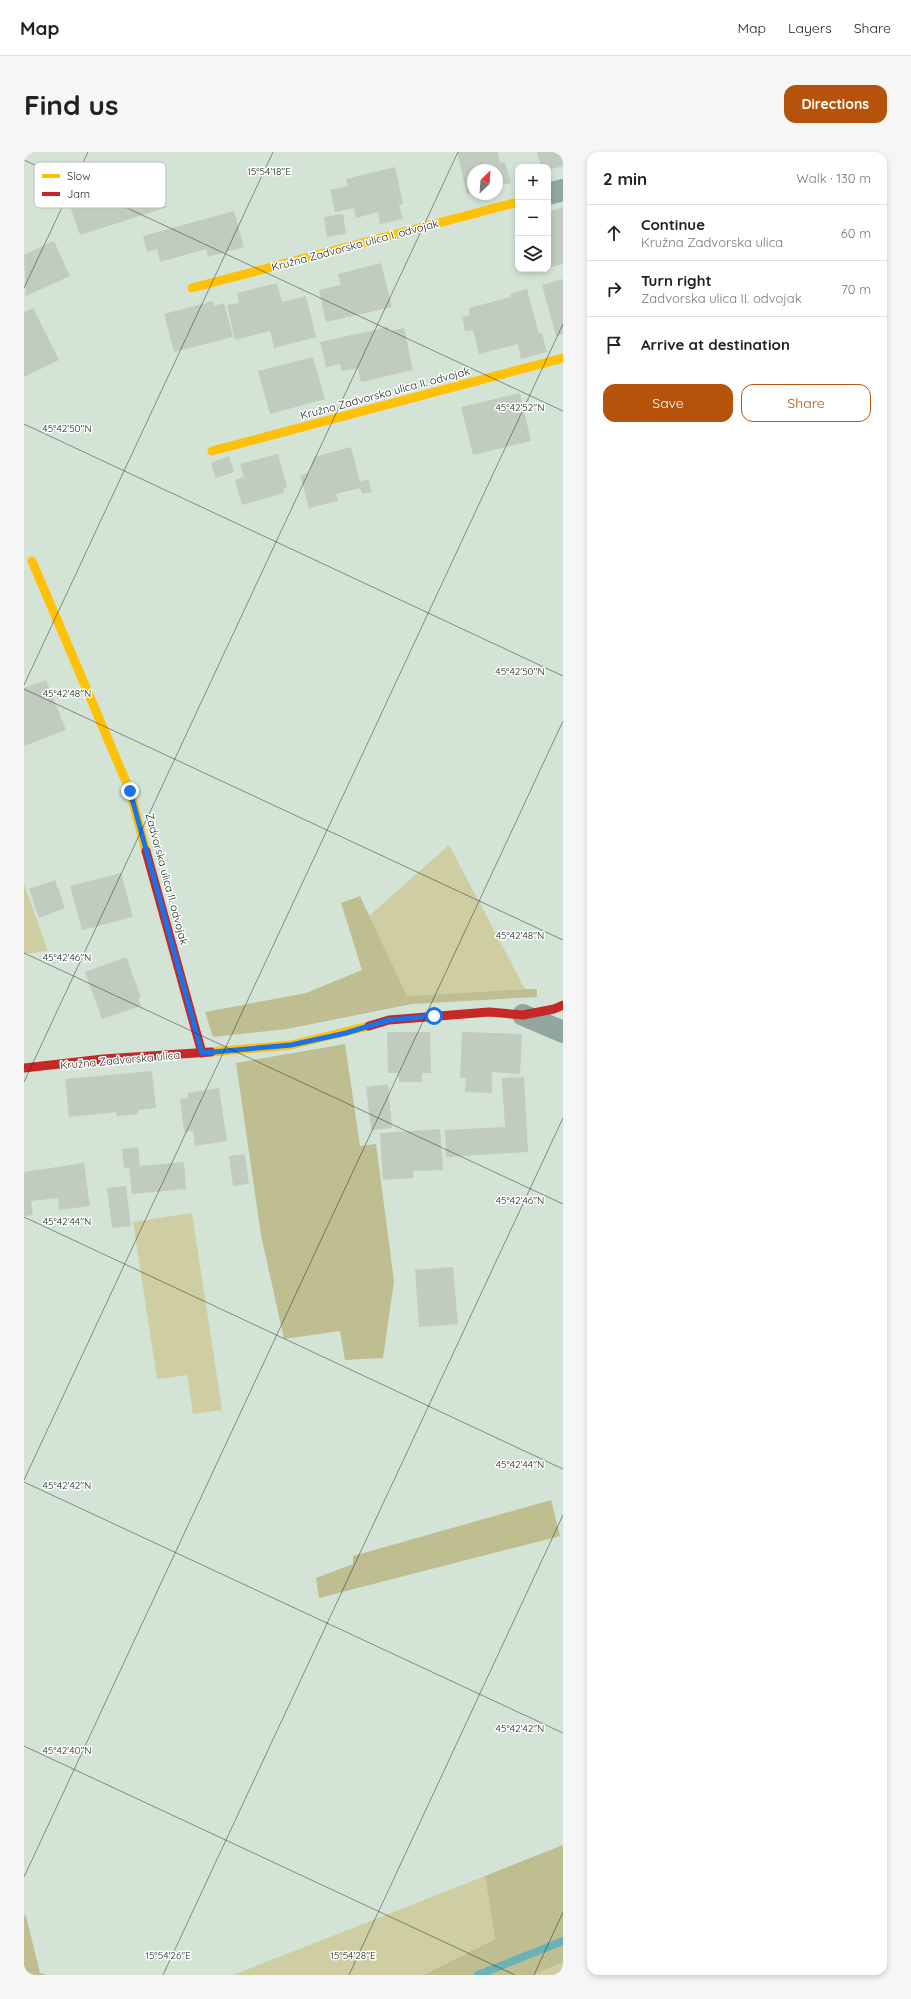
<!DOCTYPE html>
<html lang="en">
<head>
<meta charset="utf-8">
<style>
	body { margin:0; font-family:Quicksand,sans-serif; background:#f6f6f6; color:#222 }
	.controls { position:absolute; right:12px; top:12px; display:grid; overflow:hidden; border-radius:8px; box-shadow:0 2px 6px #0003 }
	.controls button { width:36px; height:36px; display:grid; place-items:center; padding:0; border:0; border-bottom:1px solid #e0e0e0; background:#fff; color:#222; font:20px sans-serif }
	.compass { position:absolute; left:443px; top:12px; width:36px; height:36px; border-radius:50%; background:#fff; box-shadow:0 2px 6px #0003; rotate:25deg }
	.stop { position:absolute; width:12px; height:12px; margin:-9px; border:3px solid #1a73e8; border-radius:50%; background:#fff }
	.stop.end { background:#1a73e8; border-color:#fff; box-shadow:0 1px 4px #0008 }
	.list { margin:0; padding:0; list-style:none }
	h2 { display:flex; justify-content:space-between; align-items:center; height:52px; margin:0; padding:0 16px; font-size:17px }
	h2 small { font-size:13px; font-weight:400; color:#767676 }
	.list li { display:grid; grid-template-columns:26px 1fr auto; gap:12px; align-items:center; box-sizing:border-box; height:56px; padding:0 16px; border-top:1px solid #e0e0e0 }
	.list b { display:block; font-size:15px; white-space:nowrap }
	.list p { margin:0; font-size:13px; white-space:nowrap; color:#767676 }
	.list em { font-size:13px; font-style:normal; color:#767676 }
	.actions { display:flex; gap:8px; padding:12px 16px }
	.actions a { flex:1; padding:9px 0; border:1px solid #b45309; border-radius:12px; text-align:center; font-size:14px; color:#b45309 }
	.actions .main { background:#b45309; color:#fff }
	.icon { flex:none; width:22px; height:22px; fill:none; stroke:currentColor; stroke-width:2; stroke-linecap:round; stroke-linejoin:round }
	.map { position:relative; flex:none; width:539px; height:1823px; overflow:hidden; border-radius:12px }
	header { display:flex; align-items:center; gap:24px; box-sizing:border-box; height:56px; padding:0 20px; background:#fff; border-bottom:1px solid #e0e0e0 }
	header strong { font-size:19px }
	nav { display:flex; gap:22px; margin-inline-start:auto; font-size:14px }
	.intro { display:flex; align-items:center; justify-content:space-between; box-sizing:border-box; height:96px; padding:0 24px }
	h1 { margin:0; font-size:28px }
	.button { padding:10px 18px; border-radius:12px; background:#b45309; color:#fff; font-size:14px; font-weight:700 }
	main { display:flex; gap:24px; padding:0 24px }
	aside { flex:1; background:#fff; border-radius:12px; box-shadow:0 2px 6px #0003 }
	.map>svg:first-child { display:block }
	.green { fill:#cfcea2 }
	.forest { fill:#bfbe91 }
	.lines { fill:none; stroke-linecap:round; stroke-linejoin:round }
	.stream { stroke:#69b3b6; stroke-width:8 }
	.building { fill:#c1cbbf }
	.street { stroke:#91a6a0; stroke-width:22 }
	.slow { stroke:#ffc107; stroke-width:9 }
	.jam { stroke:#c62828; stroke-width:9 }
	.route { stroke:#1a73e8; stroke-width:5 }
	.ticks { fill:none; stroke:#172219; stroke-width:1; stroke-opacity:0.45 }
	.labels { text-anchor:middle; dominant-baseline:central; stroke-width:3; stroke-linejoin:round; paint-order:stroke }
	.street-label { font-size:11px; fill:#172219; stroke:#fff }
	.key { fill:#fff; stroke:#b9bdba; stroke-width:1 }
	.key-label { font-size:11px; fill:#172219 }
	.ticks-label { font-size:10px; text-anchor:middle; fill:#172219; stroke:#fff; stroke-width:3; stroke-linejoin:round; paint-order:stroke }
</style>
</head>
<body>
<header>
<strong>Map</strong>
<nav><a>Map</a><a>Layers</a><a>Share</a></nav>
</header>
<div class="intro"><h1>Find us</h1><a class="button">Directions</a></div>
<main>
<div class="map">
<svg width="539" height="1823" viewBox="0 0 539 1823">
	<rect width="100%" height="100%" fill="#d3e4d6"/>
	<g class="green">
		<path d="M 425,693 L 501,837 L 383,844 L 345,764 Z"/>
		<path d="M 0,732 L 24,799 L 0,802 Z"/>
		<path d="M 168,1061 L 198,1258 L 169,1262 L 163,1223 L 133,1227 L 109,1070 Z"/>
		<path d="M 461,1724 L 471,1787 L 399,1823 L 209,1823 Z"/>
		<path d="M 539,1810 L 539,1823 L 509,1823 L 510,1822 Z"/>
	</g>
	<g class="forest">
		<path d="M 336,744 L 383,844 L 501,837 L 513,837 L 513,845 L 388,852 L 263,877 L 189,885 L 181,860 L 282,841 L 338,818 L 317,751 Z"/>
		<path d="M 321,892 L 336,994 L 352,992 L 370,1129 L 359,1206 L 321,1208 L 316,1179 L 260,1187 L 237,1083 L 212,911 Z"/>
		<path d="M 527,1348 L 536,1384 L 295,1446 L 292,1426 L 329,1412 L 329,1404 Z"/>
		<path d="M 539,1693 L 539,1810 L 509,1823 L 399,1823 L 471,1787 L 461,1724 Z"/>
		<path d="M 0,1763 L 2,1764 L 16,1821 L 23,1823 L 0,1823 Z"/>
	</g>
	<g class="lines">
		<path class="stream" d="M 454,1823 L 539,1789"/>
	</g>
	<g class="building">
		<path d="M 433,0 L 474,0 L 476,11 L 481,10 L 487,31 L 473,34 L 473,18 L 449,18 L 449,40 L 443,42 Z"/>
		<path d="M 513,0 L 539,0 L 539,14 L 524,18 L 524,15 L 517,15 Z"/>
		<path d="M 371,15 L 379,52 L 375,53 L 379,67 L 356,72 L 354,60 L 332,66 L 330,56 L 311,60 L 306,38 L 324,34 L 322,27 Z"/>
		<path d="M 110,20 L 117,42 L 144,55 L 56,83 L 42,42 Z"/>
		<path d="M 539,55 L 539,112 L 524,116 L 524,60 Z"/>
		<path d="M 210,59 L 220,95 L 184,105 L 182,97 L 136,110 L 133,97 L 123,100 L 119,84 Z"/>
		<path d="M 319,62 L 322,82 L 303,85 L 300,65 Z"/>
		<path d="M 30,89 L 46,124 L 2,144 L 0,103 Z"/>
		<path d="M 357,111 L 368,155 L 302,170 L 295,138 L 317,133 L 314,122 Z"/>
		<path d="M 539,127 L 539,182 L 532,184 L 518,133 Z"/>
		<path d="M 253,131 L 258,150 L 282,144 L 292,185 L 250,196 L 246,179 L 211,188 L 203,153 L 215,151 L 213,141 Z"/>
		<path d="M 503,137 L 515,182 L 518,181 L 523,200 L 497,207 L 494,192 L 455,202 L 449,178 L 441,179 L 438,165 L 446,163 L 445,156 L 487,145 L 486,142 Z"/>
		<path d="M 189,149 L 190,154 L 200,151 L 209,185 L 150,200 L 140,162 Z"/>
		<path d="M 9,156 L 35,208 L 0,225 L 0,160 Z"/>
		<path d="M 364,175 L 365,179 L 380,176 L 389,218 L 337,230 L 334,216 L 318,219 L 316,212 L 302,215 L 296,190 Z"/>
		<path d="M 289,205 L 301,247 L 246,262 L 234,219 Z"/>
		<path d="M 496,241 L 507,289 L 449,303 L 437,255 Z"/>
		<path d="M 327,295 L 336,330 L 344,327 L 348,340 L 338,342 L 336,336 L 312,342 L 314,349 L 285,356 L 276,323 L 285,321 L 290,305 Z"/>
		<path d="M 254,302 L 263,335 L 259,336 L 260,341 L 218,353 L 211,328 L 220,325 L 216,312 Z"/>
		<path d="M 205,304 L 210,320 L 192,326 L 187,311 Z"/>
		<path d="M 22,528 L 42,578 L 0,594 L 0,536 Z"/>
		<path d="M 97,721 L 109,765 L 58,778 L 46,734 Z"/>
		<path d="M 31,728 L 41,756 L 15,766 L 5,737 Z"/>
		<path d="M 102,805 L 117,845 L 114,846 L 117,854 L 78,867 L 61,820 Z"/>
		<path d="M 363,880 L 406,880 L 407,921 L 398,921 L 398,930 L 375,930 L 375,921 L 364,921 Z"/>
		<path d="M 438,880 L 498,882 L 496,922 L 468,920 L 468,941 L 441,940 L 442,926 L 436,926 Z"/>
		<path d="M 128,919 L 132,956 L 114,958 L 114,962 L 93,964 L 92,960 L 45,965 L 41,927 Z"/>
		<path d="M 500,925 L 504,1000 L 422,1005 L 421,978 L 481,975 L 478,926 Z"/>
		<path d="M 364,932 L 368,976 L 347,978 L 342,935 Z"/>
		<path d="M 195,936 L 203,989 L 171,994 L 169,979 L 160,980 L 156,947 L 164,946 L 164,941 Z"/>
		<path d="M 416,977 L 419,1018 L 389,1019 L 389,1026 L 359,1028 L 356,981 Z"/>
		<path d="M 114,995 L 116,1014 L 160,1010 L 162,1037 L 108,1042 L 105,1015 L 100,1016 L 98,997 Z"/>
		<path d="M 221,1002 L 225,1032 L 209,1034 L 205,1004 Z"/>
		<path d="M 60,1011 L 66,1054 L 35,1058 L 34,1046 L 7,1049 L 9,1063 L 0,1064 L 0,1020 Z"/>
		<path d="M 102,1034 L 107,1074 L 88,1076 L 83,1036 Z"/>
		<path d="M 429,1115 L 434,1172 L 395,1175 L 391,1118 Z"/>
	</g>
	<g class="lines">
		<g class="street">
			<path d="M 524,42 L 539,38"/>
			<path d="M 499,863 L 539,880"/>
		</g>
		<g class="slow">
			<path d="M 168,136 L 494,50"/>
			<path d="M 188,299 L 539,206"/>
			<path d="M 8,409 L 106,639 L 122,699"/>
			<path d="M 187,900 L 267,893 L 345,874"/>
		</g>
		<g class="jam">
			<path d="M 122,699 L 178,901"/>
			<path d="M 345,874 L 365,868 L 465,860 L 499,863 L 530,857 L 539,853"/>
			<path d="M 0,916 L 79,907 L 187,900"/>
		</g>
	</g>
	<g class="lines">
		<path class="route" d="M 106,639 L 178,901 L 267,893 L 322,881 L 365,868 L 410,864"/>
	</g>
	<path class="ticks" d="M 0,8 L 539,259M 0,136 L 64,0M 0,272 L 539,524M 0,533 L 249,0M 0,537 L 539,788M 0,801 L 539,1052M 0,930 L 434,0M 0,1065 L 539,1317M 0,1328 L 539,172M 0,1330 L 539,1581M 0,1594 L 491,1823M 0,1725 L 539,569M 139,1823 L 539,966M 325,1823 L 539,1363M 510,1823 L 539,1760"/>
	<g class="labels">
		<g class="street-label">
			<text transform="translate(331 93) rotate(-15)">Kružna Zadvorska ulica I. odvojak</text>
			<text transform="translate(361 241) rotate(-15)">Kružna Zadvorska ulica II. odvojak</text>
			<text transform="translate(143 727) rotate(75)">Zadvorska ulica II. odvojak</text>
			<text transform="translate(96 908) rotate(-5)">Kružna Zadvorska ulica</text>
		</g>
	</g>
	<rect x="10" y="10" width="132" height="46" rx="6" class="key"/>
	<rect x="18" y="22" width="18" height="4" fill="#ffc107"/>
	<rect x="18" y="40" width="18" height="4" fill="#c62828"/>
	<g class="key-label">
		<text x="43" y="28">Slow</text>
		<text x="43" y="46">Jam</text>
	</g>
	<g class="ticks-label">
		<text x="245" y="23">15°54'18"E</text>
		<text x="496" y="259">45°42'52"N</text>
		<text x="43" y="280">45°42'50"N</text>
		<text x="496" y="523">45°42'50"N</text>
		<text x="43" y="545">45°42'48"N</text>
		<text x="496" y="787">45°42'48"N</text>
		<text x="43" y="809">45°42'46"N</text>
		<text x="496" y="1052">45°42'46"N</text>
		<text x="43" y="1073">45°42'44"N</text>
		<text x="496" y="1316">45°42'44"N</text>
		<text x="43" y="1337">45°42'42"N</text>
		<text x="496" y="1580">45°42'42"N</text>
		<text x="43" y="1602">45°42'40"N</text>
		<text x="144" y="1807">15°54'26"E</text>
		<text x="329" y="1807">15°54'28"E</text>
	</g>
</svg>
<div class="controls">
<button>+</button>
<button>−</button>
<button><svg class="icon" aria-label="layers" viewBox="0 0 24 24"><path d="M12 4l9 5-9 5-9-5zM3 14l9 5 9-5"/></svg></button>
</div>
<svg class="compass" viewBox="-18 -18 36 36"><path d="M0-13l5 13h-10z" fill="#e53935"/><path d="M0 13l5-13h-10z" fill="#767676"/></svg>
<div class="stop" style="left:410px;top:864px"></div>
<div class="stop end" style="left:106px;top:639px"></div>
</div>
<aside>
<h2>2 min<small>Walk · 130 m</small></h2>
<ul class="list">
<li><svg class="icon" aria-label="ahead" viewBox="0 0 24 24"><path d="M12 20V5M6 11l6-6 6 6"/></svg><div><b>Continue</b><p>Kružna Zadvorska ulica</p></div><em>60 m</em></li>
<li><svg class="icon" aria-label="right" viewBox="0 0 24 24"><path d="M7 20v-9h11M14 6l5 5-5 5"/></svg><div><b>Turn right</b><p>Zadvorska ulica II. odvojak</p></div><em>70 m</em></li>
<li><svg class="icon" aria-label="arrive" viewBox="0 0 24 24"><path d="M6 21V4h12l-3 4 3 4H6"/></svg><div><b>Arrive at destination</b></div></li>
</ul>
<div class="actions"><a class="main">Save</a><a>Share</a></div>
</aside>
</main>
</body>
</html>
